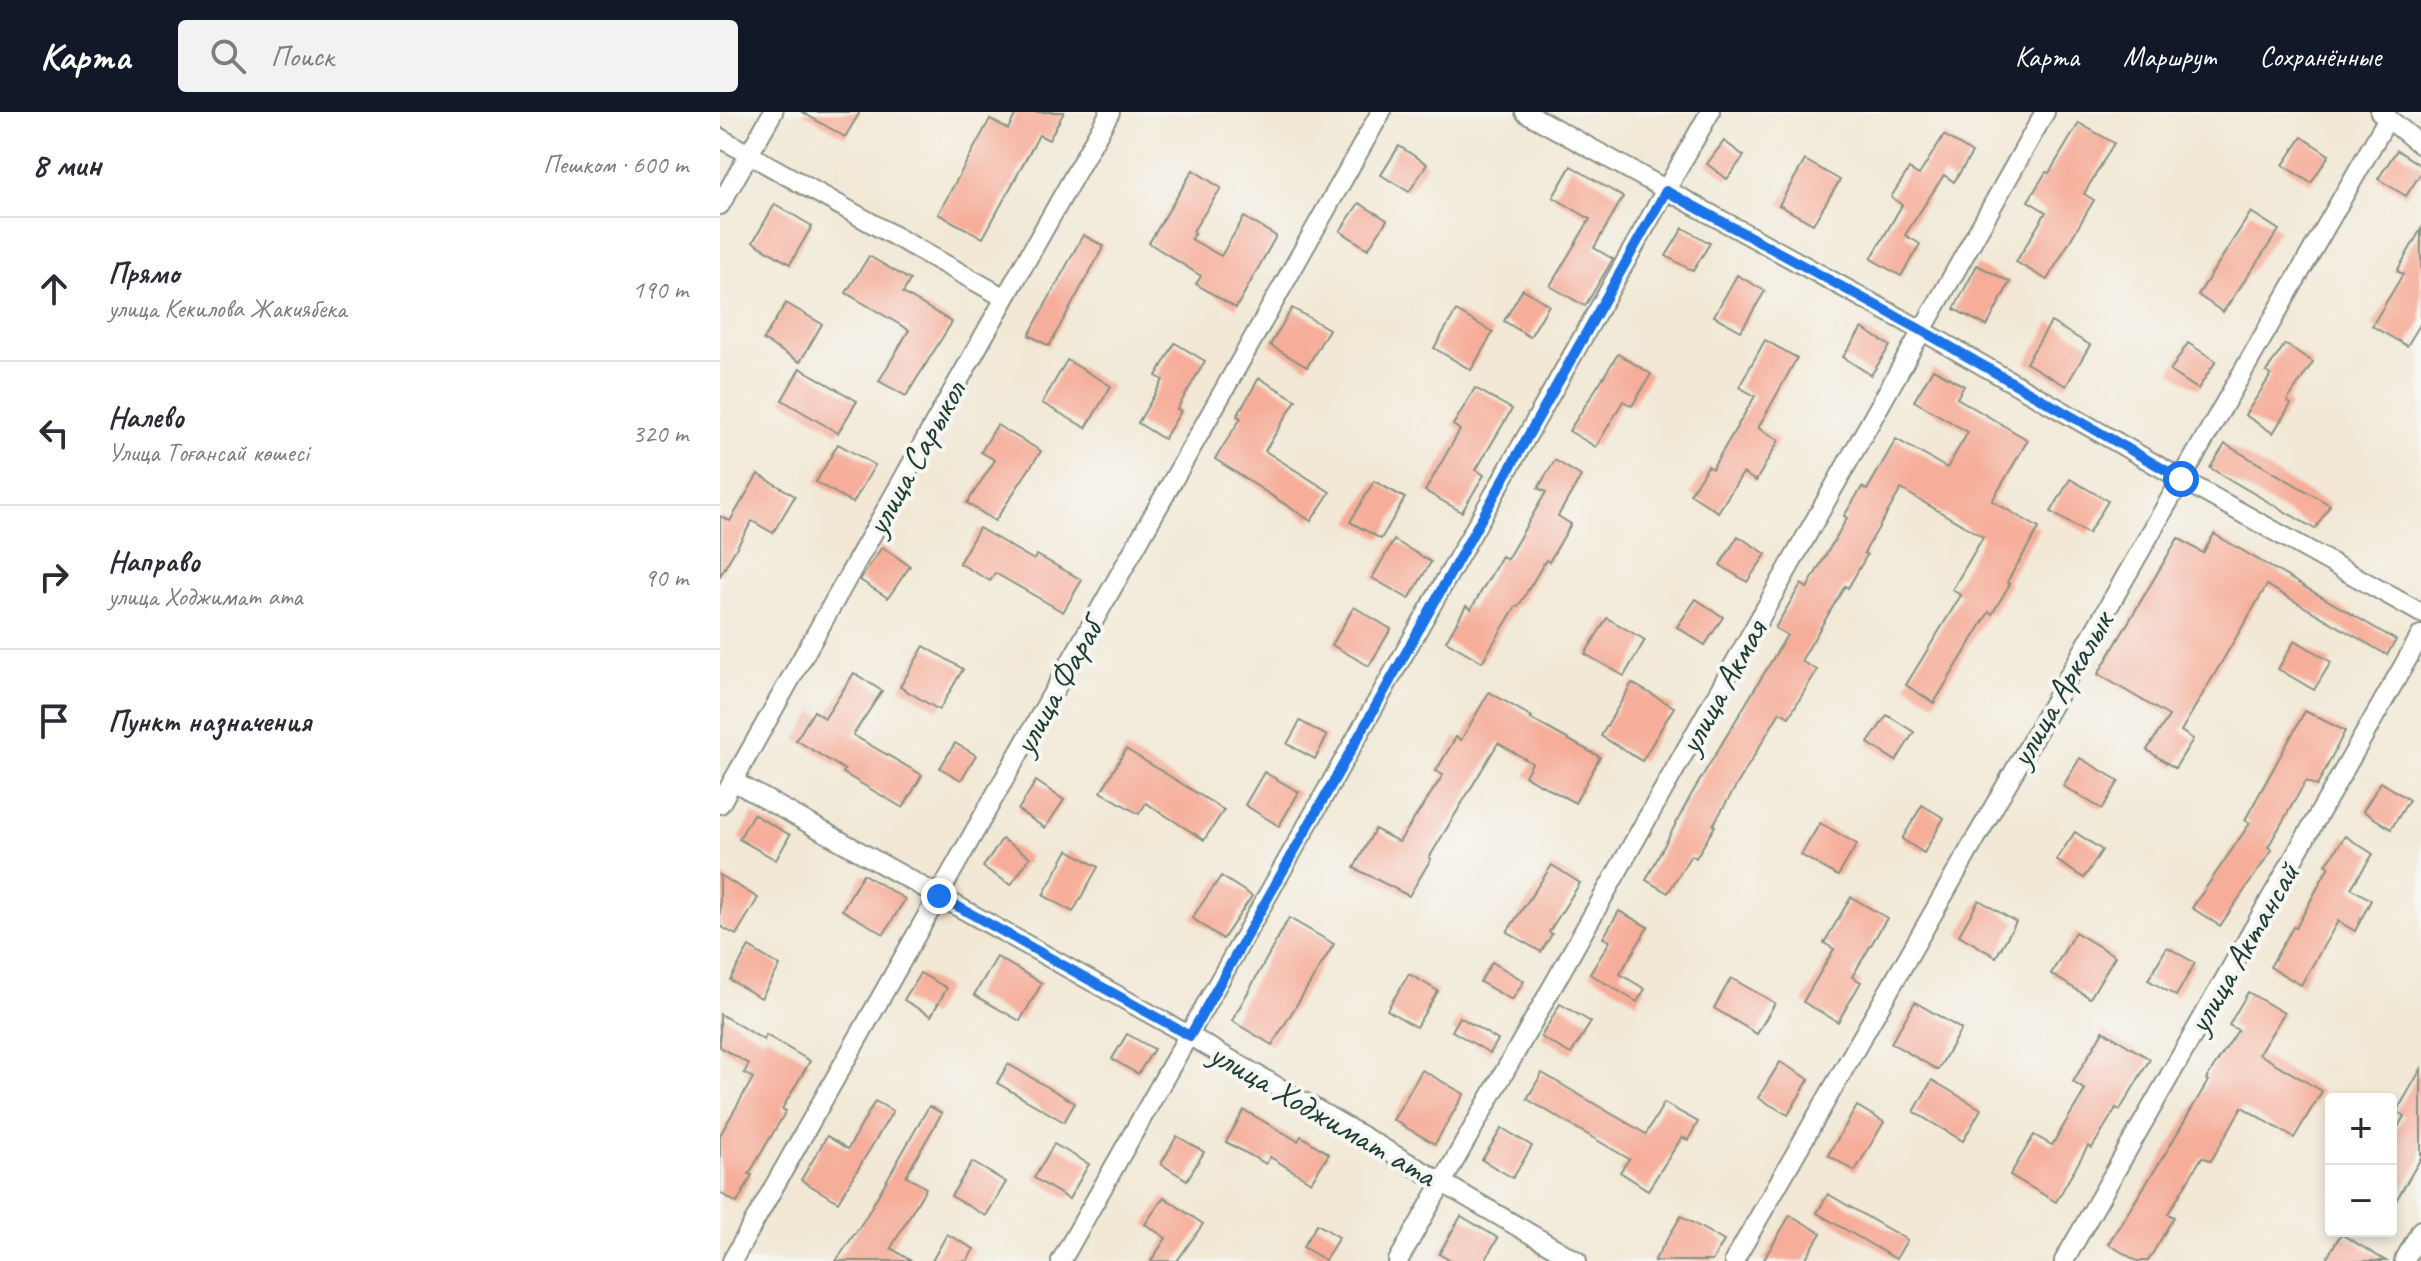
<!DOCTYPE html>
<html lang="ru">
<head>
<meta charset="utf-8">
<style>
	body { margin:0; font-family:Caveat,sans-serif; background:#f2f2f3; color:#2b2b33 }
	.controls { position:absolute; right:24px; bottom:24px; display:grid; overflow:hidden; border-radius:8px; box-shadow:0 4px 12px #0003 }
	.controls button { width:72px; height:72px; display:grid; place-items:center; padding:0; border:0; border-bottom:2px solid #e1e1e2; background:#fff; color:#2b2b33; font:40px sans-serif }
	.stop { position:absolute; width:24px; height:24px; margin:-18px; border:6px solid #1a73e8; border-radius:50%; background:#fff }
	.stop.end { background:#1a73e8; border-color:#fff; box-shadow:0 2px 8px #0008 }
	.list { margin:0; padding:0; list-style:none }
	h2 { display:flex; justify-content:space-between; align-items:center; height:104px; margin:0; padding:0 32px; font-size:34px }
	h2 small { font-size:26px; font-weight:400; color:#7c7c81 }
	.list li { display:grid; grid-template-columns:52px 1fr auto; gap:24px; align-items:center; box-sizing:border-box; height:144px; padding:0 32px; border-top:2px solid #e1e1e2 }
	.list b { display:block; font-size:30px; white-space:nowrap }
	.list p { margin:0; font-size:26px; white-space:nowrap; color:#7c7c81 }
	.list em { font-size:26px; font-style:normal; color:#7c7c81 }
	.icon { flex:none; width:44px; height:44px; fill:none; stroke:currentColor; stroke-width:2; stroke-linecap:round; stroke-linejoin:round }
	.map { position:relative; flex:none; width:1701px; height:1149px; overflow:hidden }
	header { display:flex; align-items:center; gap:48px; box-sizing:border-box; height:112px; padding:0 40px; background:#111827; color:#fff }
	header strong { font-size:38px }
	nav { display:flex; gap:44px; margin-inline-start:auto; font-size:28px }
	.search { width:560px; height:72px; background:#f2f2f3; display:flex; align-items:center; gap:20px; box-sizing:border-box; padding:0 28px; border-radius:8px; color:#7c7c81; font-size:30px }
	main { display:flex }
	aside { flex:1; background:#fff }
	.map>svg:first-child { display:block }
	.building { fill:#f6ad99 }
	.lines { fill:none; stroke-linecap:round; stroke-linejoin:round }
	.street-casing { stroke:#889284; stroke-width:22 }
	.street { stroke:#fff; stroke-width:18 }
	.route { stroke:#1a73e8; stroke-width:10 }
	.labels { text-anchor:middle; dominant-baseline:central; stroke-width:8; stroke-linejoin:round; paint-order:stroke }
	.street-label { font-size:34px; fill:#1f3d34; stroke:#f6f6f2 }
</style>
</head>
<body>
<header>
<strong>Карта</strong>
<div class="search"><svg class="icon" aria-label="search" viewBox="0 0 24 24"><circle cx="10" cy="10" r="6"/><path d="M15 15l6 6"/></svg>Поиск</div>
<nav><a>Карта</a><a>Маршрут</a><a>Сохранённые</a></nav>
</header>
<main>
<aside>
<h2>8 мин<small>Пешком · 600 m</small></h2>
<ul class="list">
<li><svg class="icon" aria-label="ahead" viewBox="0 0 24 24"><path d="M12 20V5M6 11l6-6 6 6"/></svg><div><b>Прямо</b><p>улица Кекилова Жакиябека</p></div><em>190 m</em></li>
<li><svg class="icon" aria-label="left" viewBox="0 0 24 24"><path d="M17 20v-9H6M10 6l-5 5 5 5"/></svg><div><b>Налево</b><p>Улица Тоғансай көшесі</p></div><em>320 m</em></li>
<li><svg class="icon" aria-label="right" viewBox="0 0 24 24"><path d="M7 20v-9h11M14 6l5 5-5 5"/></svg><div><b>Направо</b><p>улица Ходжимат ата</p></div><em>90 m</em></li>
<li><svg class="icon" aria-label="arrive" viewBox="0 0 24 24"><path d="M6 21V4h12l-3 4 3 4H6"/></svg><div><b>Пункт назначения</b></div></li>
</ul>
</aside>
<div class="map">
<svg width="1701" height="1149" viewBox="0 0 1701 1149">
	<rect width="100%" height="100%" fill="#f6f6f2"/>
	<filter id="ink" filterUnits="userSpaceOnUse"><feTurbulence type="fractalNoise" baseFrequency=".0125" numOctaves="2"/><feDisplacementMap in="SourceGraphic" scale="16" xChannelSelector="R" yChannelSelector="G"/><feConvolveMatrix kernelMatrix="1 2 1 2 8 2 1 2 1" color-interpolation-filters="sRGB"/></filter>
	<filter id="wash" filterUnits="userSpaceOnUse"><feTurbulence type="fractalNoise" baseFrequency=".006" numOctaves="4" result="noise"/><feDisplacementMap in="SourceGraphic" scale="32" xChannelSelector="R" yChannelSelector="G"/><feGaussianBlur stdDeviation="1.8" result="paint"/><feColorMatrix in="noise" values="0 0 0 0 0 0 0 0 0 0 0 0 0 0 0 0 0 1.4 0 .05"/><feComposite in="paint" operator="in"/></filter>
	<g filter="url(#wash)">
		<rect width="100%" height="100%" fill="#f2e8d5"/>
		<g id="blocks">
			<g class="building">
				<path d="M 82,0 L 140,0 L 125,25 Z"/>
				<path d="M 297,0 L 344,0 L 329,28 L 319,23 L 263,126 L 218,102 L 270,7 L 288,17 Z"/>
				<path d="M 1359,11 L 1394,31 L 1364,82 L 1374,88 L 1327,168 L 1296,150 L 1326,100 L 1308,89 L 1326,60 L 1329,61 Z"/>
				<path d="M 1224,23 L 1252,41 L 1234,70 L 1224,63 L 1185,123 L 1200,132 L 1181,164 L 1151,147 L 1182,93 L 1171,85 L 1189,57 L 1199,63 Z"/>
				<path d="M 1582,25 L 1609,43 L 1591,71 L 1563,53 Z"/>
				<path d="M 1004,29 L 1024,44 L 1007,67 L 987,52 Z"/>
				<path d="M 679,34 L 707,52 L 689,80 L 661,63 Z"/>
				<path d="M 1677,38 L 1701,54 L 1701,61 L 1686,84 L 1658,67 Z"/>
				<path d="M 1085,48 L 1120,68 L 1093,112 L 1059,93 Z"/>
				<path d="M 851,54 L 903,85 L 874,136 L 893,147 L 865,194 L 830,174 L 870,107 L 833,85 Z"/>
				<path d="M 473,58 L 501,76 L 473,119 L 475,121 L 471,127 L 501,144 L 524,105 L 556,124 L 516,196 L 476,172 L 481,164 L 429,131 Z"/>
				<path d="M 639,91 L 667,108 L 648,137 L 620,119 Z"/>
				<path d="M 55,92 L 92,114 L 70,152 L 33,130 Z"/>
				<path d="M 1531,100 L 1559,118 L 1503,200 L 1478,183 Z"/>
				<path d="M 963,116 L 990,131 L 973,159 L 946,144 Z"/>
				<path d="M 1701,117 L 1701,211 L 1687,234 L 1652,214 L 1683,162 L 1677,159 Z"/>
				<path d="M 363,123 L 384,134 L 329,234 L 309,223 Z"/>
				<path d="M 149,144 L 190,168 L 183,181 L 232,210 L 186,284 L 159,269 L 189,218 L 126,181 Z"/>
				<path d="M 1257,153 L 1290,170 L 1267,214 L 1234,197 Z"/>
				<path d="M 1017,163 L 1045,179 L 1021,219 L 994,204 Z"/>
				<path d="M 803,177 L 829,193 L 810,225 L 784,209 Z"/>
				<path d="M 66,191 L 102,212 L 80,250 L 43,228 Z"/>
				<path d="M 572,196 L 609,217 L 587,255 L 550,233 Z"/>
				<path d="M 736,199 L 773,220 L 751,258 L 714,236 Z"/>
				<path d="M 1331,210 L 1370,233 L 1346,274 L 1306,251 Z"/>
				<path d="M 1142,216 L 1170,234 L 1151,263 L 1123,245 Z"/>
				<path d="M 1045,228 L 1077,246 L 1038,316 L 1059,328 L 1036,369 L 1023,361 L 998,400 L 970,382 L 988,354 L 992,357 L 1035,284 L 1019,275 Z"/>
				<path d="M 455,231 L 485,249 L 457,297 L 461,299 L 444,327 L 418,311 L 443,268 L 436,264 Z"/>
				<path d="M 1468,231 L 1496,249 L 1478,277 L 1450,259 Z"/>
				<path d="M 1565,232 L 1593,250 L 1567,289 L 1571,292 L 1553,321 L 1525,303 L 1551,263 L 1546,260 Z"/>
				<path d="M 898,242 L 931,262 L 912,294 L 903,289 L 876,335 L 849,319 Z"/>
				<path d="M 347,248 L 391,274 L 366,316 L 322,291 Z"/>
				<path d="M 80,256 L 137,289 L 118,321 L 62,288 Z"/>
				<path d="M 1213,257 L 1244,274 L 1237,286 L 1308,328 L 1272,389 L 1319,416 L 1287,470 L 1290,472 L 1272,502 L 1269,500 L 1214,591 L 1186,573 L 1241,483 L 1232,478 L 1263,425 L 1181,377 L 1144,441 L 1147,443 L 1128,476 L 1125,474 L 1081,549 L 1097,558 L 1069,605 L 1060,600 L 993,713 L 995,714 L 976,746 L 971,743 L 948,781 L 926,768 L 971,683 L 1067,523 L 1055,516 L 1081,472 L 1087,476 L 1127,406 L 1124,404 L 1142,375 L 1147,378 L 1176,327 L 1227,356 L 1248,320 L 1194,289 Z"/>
				<path d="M 539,266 L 576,288 L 545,339 L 610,380 L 591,409 L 495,347 L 521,306 L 517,304 Z"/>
				<path d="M 755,276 L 792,297 L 756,358 L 764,363 L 742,400 L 705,379 L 740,318 L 733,313 Z"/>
				<path d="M 277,313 L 321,339 L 275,409 L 247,391 L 275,348 L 261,340 Z"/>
				<path d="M 118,332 L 155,353 L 133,391 L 96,370 Z"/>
				<path d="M 1505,332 L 1610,393 L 1595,417 L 1490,356 Z"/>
				<path d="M 835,348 L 861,364 L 838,404 L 851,412 L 829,450 L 826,448 L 798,495 L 796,494 L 762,550 L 726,529 L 746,494 L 751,497 L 782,444 L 787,447 L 826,380 L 818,376 Z"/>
				<path d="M 38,362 L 75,384 L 53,421 L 32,409 L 0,464 L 0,404 L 10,409 Z"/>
				<path d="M 1350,367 L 1388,389 L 1368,422 L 1331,400 Z"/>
				<path d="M 654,369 L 685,386 L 661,427 L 630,410 Z"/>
				<path d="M 259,416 L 314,448 L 317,443 L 362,468 L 343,500 L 275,461 L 270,469 L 239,451 Z"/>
				<path d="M 1494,422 L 1676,528 L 1667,543 L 1547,473 L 1461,619 L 1473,627 L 1455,656 L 1427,638 L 1449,604 L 1378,562 L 1458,426 L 1483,441 Z"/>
				<path d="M 1018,424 L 1046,442 L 1027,470 L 1000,453 Z"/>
				<path d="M 674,428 L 711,450 L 689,487 L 652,466 Z"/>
				<path d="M 162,435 L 190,454 L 168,486 L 140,468 Z"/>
				<path d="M 976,487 L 1003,505 L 985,533 L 957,515 Z"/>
				<path d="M 634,495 L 671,517 L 649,554 L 612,533 Z"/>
				<path d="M 887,506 L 925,528 L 904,564 L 865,542 Z"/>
				<path d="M 1575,528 L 1611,550 L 1594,578 L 1558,557 Z"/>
				<path d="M 204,534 L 243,557 L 219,598 L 180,575 Z"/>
				<path d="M 134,561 L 162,579 L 133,623 L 202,663 L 183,696 L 123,661 L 125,658 L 76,628 L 94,599 L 105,606 Z"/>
				<path d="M 912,571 L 954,595 L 922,649 L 881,624 Z"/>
				<path d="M 769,580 L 812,605 L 811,607 L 880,645 L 855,691 L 805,664 L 812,651 L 778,631 L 709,746 L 711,747 L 689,784 L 634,756 L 655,717 L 679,730 L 723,663 L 716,659 L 736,625 L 741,628 Z"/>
				<path d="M 1585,599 L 1625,619 L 1597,674 L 1586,669 L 1548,735 L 1552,738 L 1500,814 L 1472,796 L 1530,711 L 1525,708 Z"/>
				<path d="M 1167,603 L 1194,620 L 1176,649 L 1148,631 Z"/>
				<path d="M 580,609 L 607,624 L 595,647 L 567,632 Z"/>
				<path d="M 235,631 L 256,643 L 241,668 L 220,656 Z"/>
				<path d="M 406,637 L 504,698 L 484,728 L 426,691 L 419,702 L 381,680 Z"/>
				<path d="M 1360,646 L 1399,669 L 1382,697 L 1343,674 Z"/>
				<path d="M 544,660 L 579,680 L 559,714 L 525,693 Z"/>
				<path d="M 316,669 L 344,688 L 325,716 L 298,698 Z"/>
				<path d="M 1661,670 L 1689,688 L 1671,717 L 1643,699 Z"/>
				<path d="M 1202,693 L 1224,706 L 1204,741 L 1182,727 Z"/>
				<path d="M 33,702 L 70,723 L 56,748 L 19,727 Z"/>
				<path d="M 1100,711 L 1137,732 L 1118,764 L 1081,743 Z"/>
				<path d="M 1355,720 L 1382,738 L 1364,766 L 1336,748 Z"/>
				<path d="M 1625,724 L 1653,742 L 1631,776 L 1651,788 L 1635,819 L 1618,809 L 1581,873 L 1550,855 L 1573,815 L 1576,816 L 1609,754 L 1606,753 Z"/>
				<path d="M 282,727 L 310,745 L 291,773 L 263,755 Z"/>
				<path d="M 348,738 L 378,755 L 353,800 L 323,783 Z"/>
				<path d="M 832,753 L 860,771 L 829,820 L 832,822 L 821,840 L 787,820 Z"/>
				<path d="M 143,762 L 185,787 L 164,822 L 122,798 Z"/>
				<path d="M 0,763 L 38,786 L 16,823 L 0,814 Z"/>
				<path d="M 501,764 L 532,784 L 503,827 L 472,806 Z"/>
				<path d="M 1131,785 L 1167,806 L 1132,865 L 1141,870 L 1118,910 L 1083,890 L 1114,837 L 1104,831 Z"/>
				<path d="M 1259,788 L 1296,810 L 1276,845 L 1239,823 Z"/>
				<path d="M 899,799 L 928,815 L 900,862 L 925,877 L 917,890 L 870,862 L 890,829 L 883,826 Z"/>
				<path d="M 569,806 L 614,832 L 552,933 L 512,909 Z"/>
				<path d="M 1355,820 L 1395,844 L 1370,886 L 1331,862 Z"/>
				<path d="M 29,835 L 60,854 L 41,886 L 10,868 Z"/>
				<path d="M 1447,835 L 1475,851 L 1456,884 L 1428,868 Z"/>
				<path d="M 277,845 L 322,871 L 300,909 L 254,883 Z"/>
				<path d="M 772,850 L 804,869 L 792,888 L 760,870 Z"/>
				<path d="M 200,861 L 227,876 L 211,904 L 184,888 Z"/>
				<path d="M 689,862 L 718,879 L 696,915 L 667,898 Z"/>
				<path d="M 1011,866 L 1055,891 L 1037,922 L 994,896 Z"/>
				<path d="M 1528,880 L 1564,901 L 1539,942 L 1602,979 L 1574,1026 L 1522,995 L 1491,1049 L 1482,1045 L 1448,1102 L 1454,1105 L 1428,1149 L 1417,1149 L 1388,1132 L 1448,1037 L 1488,969 L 1486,967 L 1518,918 L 1509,913 Z"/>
				<path d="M 1195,890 L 1241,917 L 1218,958 L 1171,931 Z"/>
				<path d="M 840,892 L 871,910 L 851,942 L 821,925 Z"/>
				<path d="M 0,902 L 44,928 L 46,923 L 90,949 L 62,997 L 66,999 L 29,1062 L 32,1063 L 17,1091 L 0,1081 L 0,1023 L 33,966 L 24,961 L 29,952 L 0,935 Z"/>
				<path d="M 740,905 L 778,928 L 770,941 L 732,919 Z"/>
				<path d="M 1383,919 L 1430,947 L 1400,998 L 1396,996 L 1372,1036 L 1368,1034 L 1336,1090 L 1290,1063 L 1314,1023 L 1332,1033 L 1365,978 L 1353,970 Z"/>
				<path d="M 407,922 L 434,937 L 418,962 L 392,947 Z"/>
				<path d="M 1060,950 L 1089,967 L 1068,1003 L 1038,986 Z"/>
				<path d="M 288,952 L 355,991 L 344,1010 L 277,971 Z"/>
				<path d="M 1701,957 L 1701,1046 L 1671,1097 L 1671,1027 L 1684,1004 L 1677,999 Z"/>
				<path d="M 702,958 L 744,982 L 715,1032 L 673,1008 Z"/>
				<path d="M 822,961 L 926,1022 L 944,991 L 978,1010 L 968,1028 L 962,1025 L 928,1078 L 900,1060 L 909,1047 L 807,987 Z"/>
				<path d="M 1212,968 L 1261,997 L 1243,1029 L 1194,1000 Z"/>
				<path d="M 155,989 L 173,999 L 118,1090 L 81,1068 L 107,1024 L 128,1037 Z"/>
				<path d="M 209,994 L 222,1001 L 186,1064 L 206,1076 L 171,1136 L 191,1149 L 116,1149 L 144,1108 Z"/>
				<path d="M 1137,994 L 1164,1010 L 1135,1059 L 1108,1043 Z"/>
				<path d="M 524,998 L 578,1029 L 581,1024 L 609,1042 L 591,1070 L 550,1045 L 546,1052 L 506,1030 Z"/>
				<path d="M 782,1016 L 812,1034 L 793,1066 L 762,1048 Z"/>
				<path d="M 457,1024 L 484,1040 L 467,1068 L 441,1052 Z"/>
				<path d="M 334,1032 L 369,1052 L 349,1087 L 314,1066 Z"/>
				<path d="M 252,1050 L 286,1070 L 266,1104 L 231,1084 Z"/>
				<path d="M 1108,1082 L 1187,1128 L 1176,1147 L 1097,1101 Z"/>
				<path d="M 444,1085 L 483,1112 L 457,1149 L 431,1149 L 446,1126 L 425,1112 Z"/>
				<path d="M 1070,1103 L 1101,1121 L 1084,1149 L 1043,1149 Z"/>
				<path d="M 741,1104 L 778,1126 L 764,1149 L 731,1149 L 719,1142 Z"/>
				<path d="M 961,1104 L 1004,1129 L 992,1149 L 934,1149 Z"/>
				<path d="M 597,1112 L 619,1125 L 605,1148 L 583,1135 Z"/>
				<path d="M 227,1122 L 254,1137 L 247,1149 L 212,1149 Z"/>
				<path d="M 1621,1122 L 1666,1149 L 1605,1149 Z"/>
			</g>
		</g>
	</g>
	<g filter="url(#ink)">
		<use href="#blocks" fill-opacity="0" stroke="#889284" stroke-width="2"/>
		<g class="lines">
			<g class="street-casing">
				<g id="street">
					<path d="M 805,0 L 1201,218 L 1461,367 L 1701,501"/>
					<path d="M 1660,0 L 1701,33"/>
					<path d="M 0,26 L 285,186"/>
					<path d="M 0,93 L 53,0"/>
					<path d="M 13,669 L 470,924 L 857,1149"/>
					<path d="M 0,692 L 390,0"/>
					<path d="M 12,1149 L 661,0"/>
					<path d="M 341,1149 L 990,0"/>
					<path d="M 678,1149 L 1325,0"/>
					<path d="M 1014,1149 L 1668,6"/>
					<path d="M 1344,1149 L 1701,523"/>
					<path d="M 1684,1149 L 1701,1118"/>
				</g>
			</g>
			<use href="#street" class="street"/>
		</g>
	</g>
	<g class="lines" filter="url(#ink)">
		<path class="route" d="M 219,784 L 470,924 L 946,79 L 1201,218 L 1461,367"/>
	</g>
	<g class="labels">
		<g class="street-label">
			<text transform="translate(195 346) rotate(-61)">улица Сарыкол</text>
			<text transform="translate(337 575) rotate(-61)">улица Фараб</text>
			<text transform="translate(1002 575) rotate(-61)">улица Акмая</text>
			<text transform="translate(1341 577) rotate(-60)">улица Аркалык</text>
			<text transform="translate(1523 836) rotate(-60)">улица Актансай</text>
			<text transform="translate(603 1002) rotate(30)">улица Ходжимат ата</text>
		</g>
	</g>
</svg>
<div class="controls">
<button>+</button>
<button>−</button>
</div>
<div class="stop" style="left:1461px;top:367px"></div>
<div class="stop end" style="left:219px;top:784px"></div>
</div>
</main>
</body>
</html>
